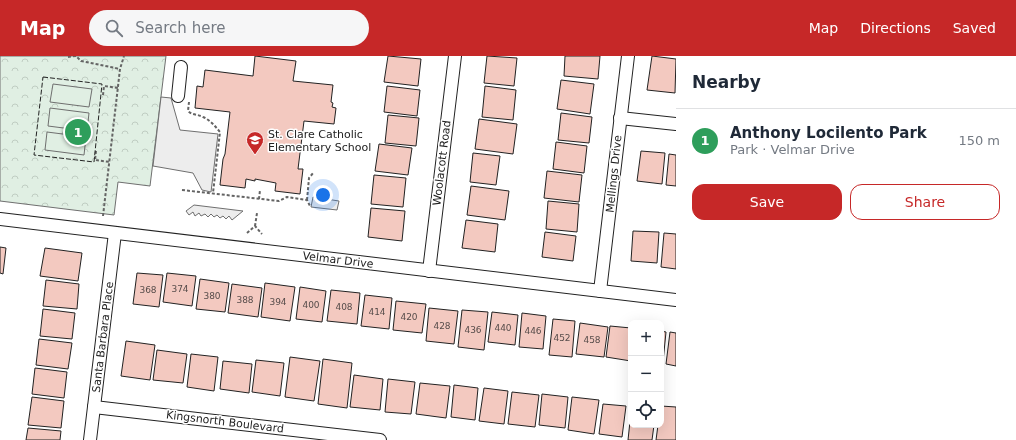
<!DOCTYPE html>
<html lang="en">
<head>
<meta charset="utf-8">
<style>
	body { margin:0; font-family:"DejaVu Sans",sans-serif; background:#f6f6f7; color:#1f2937 }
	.controls { position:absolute; right:12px; bottom:12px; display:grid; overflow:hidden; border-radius:8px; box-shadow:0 4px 16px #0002 }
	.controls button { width:36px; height:36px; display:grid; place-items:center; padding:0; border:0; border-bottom:1px solid #e0e1e3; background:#fff; color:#1f2937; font:20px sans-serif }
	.you { position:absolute; left:323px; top:139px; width:14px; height:14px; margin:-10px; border:3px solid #fff; border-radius:50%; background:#1a73e8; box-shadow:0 0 0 6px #1a73e833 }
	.badge { display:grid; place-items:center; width:26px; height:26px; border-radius:50%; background:#c62828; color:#fff; font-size:13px; font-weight:700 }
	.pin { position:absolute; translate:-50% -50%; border:2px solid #fff; box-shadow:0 1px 4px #0006 }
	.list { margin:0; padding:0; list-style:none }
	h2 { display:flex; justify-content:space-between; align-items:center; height:52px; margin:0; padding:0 16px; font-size:17px }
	h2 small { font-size:13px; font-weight:400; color:#747a83 }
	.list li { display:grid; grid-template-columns:26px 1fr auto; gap:12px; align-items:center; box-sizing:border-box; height:64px; padding:0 16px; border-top:1px solid #e0e1e3 }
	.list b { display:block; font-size:15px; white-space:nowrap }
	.list p { margin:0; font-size:13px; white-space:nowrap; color:#747a83 }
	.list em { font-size:13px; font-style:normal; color:#747a83 }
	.actions { display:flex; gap:8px; padding:12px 16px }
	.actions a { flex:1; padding:9px 0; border:1px solid #c62828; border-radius:12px; text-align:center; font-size:14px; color:#c62828 }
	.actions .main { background:#c62828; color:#fff }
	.icon { flex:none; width:22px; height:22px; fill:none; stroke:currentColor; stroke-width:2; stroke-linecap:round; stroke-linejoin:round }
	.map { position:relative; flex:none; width:676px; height:384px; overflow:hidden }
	header { display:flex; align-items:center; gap:24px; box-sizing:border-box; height:56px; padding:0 20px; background:#c62828; color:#fff }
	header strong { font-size:19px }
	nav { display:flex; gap:22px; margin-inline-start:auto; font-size:14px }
	.search { width:280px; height:36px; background:#f6f6f7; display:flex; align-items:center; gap:10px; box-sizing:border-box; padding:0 14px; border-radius:22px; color:#747a83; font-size:15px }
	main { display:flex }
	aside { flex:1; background:#fff }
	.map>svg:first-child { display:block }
	.forest { fill:url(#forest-crowns); stroke:#6f6f6f }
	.garden { fill:#e0efe3; stroke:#6f6f6f }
	.parking { fill:#ededed; stroke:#6f6f6f }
	.building { fill:#f3c9c0; stroke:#222 }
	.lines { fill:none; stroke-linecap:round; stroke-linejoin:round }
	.minor-casing { stroke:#222; stroke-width:14 }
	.path { stroke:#646464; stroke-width:2; stroke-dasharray:3 2; stroke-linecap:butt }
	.minor { stroke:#fff; stroke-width:12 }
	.fence { stroke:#222; stroke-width:1; stroke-dasharray:5 2; stroke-linecap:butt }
	.labels { text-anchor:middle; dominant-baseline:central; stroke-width:3; stroke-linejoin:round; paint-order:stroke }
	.number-label { font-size:9px; fill:#564c4a }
	.poi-label { font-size:11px; fill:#222; stroke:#fff; text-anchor:start }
	.street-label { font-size:11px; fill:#222; stroke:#fff }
</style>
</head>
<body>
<header>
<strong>Map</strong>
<div class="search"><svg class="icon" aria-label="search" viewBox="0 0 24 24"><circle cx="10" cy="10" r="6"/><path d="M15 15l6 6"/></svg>Search here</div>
<nav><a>Map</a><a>Directions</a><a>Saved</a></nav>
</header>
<main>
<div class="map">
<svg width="676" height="384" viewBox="0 0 676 384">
	<defs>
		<pattern id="forest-crowns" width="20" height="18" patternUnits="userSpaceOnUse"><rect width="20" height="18" fill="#e0efe3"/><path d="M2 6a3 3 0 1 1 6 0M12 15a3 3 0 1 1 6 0" fill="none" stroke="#c0cdc2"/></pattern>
	</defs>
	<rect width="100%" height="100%" fill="#fff"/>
	<path class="forest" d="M 0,0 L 166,0 L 150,130 L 118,126 L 114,159 L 0,145 Z"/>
	<g class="garden">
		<path d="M 53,28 L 92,33 L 89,51 L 50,46 Z"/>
		<path d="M 50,52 L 89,57 L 87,75 L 48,70 Z"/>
		<path d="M 47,76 L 86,81 L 84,99 L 45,94 Z"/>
	</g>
	<g class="parking">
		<path d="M 161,41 L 171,42 L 180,74 L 218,78 L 211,136 L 202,134 L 193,117 L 153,110 Z"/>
		<path d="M 313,141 L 339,145 L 337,154 L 311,151 Z"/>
		<path d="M 194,149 L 243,155 L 232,164 L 229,160 L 226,163 L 223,160 L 220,162 L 217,159 L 214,161 L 211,158 L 208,161 L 205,158 L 201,160 L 199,157 L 195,160 L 193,156 L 189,159 L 186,155 Z"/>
	</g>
	<g class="building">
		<path d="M 255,0 L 296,5 L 293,25 L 333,29 L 331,46 L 333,47 L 332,51 L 336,52 L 334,68 L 304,65 L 298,113 L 303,113 L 300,138 L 275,135 L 276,127 L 255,123 L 255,125 L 246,123 L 245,132 L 220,129 L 223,103 L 225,98 L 230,56 L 195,52 L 197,30 L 203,31 L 205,14 L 253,20 Z"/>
		<path d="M 388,0 L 421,3 L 418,30 L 384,26 Z"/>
		<path d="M 487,0 L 517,2 L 514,30 L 484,27 Z"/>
		<path d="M 565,0 L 600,0 L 598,23 L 564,20 Z"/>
		<path d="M 652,0 L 676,3 L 675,37 L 647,34 Z"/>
		<path d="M 561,24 L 594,28 L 590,58 L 557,53 Z"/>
		<path d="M 387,30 L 420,34 L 417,60 L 384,56 Z"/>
		<path d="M 485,30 L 516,34 L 513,64 L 482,61 Z"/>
		<path d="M 561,57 L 592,61 L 589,87 L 558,84 Z"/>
		<path d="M 388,59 L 419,62 L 416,90 L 385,87 Z"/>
		<path d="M 479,63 L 517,68 L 513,98 L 475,93 Z"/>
		<path d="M 556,86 L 587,90 L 584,117 L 553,113 Z"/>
		<path d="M 379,88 L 412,92 L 408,119 L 375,115 Z"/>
		<path d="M 641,95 L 665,97 L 662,128 L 637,125 Z"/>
		<path d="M 473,97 L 500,100 L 496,129 L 470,126 Z"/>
		<path d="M 669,98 L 676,99 L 676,130 L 666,129 Z"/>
		<path d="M 547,115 L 582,119 L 579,146 L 544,142 Z"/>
		<path d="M 374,119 L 406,122 L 403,151 L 371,148 Z"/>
		<path d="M 471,130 L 509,135 L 505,164 L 467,159 Z"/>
		<path d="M 548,145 L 579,148 L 577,176 L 546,173 Z"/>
		<path d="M 371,152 L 405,155 L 402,185 L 368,181 Z"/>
		<path d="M 466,164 L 498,168 L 495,196 L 462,192 Z"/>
		<path d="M 633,175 L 659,176 L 657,207 L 631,205 Z"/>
		<path d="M 545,176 L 576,180 L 573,205 L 542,201 Z"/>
		<path d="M 664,177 L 676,178 L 676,213 L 661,211 Z"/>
		<path d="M 0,191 L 6,192 L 3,218 L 0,217 Z"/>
		<path d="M 45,192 L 82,197 L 78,225 L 40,220 Z"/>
		<path d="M 137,217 L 163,219 L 159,251 L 133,248 Z"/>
		<path d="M 167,217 L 196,220 L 192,250 L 163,246 Z"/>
		<path d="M 200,223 L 229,227 L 225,256 L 196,253 Z"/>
		<path d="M 46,224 L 79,228 L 77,253 L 43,250 Z"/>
		<path d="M 265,227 L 295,231 L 290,265 L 261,261 Z"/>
		<path d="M 232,228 L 262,232 L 258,261 L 228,257 Z"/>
		<path d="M 300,231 L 326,235 L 322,266 L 296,263 Z"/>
		<path d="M 331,234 L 360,237 L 357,268 L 327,265 Z"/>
		<path d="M 365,239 L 392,242 L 389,273 L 361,270 Z"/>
		<path d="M 396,245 L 426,248 L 422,277 L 393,274 Z"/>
		<path d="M 429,252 L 458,255 L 454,288 L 426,285 Z"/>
		<path d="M 43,253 L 75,257 L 72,283 L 40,280 Z"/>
		<path d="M 462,254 L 488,256 L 484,294 L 458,291 Z"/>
		<path d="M 492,256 L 518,259 L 515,289 L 488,286 Z"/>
		<path d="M 522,257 L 546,260 L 543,293 L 519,291 Z"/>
		<path d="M 553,263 L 575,265 L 572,301 L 549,299 Z"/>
		<path d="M 580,267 L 608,271 L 604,301 L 576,298 Z"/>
		<path d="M 610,270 L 631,272 L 631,305 L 606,301 Z"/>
		<path d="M 661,275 L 666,276 L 663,306 L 661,306 Z"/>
		<path d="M 670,276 L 676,277 L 676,310 L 666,308 Z"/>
		<path d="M 39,283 L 72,287 L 68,313 L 36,309 Z"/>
		<path d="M 126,285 L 155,289 L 150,324 L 121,320 Z"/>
		<path d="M 157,294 L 187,298 L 183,327 L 153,324 Z"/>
		<path d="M 191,298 L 218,301 L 214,335 L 187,331 Z"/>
		<path d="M 290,301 L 320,305 L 314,345 L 285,341 Z"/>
		<path d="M 323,303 L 352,307 L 347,352 L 318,348 Z"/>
		<path d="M 256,304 L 284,307 L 280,340 L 252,336 Z"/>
		<path d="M 223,305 L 252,308 L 249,337 L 220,333 Z"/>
		<path d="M 35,312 L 67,316 L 64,342 L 32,338 Z"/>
		<path d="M 354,319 L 383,323 L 380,354 L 350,351 Z"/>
		<path d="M 388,323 L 415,326 L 411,358 L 385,356 Z"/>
		<path d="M 420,327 L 450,330 L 446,362 L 416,358 Z"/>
		<path d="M 454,329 L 478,332 L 475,364 L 451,361 Z"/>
		<path d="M 484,332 L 508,335 L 504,368 L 479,365 Z"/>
		<path d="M 512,336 L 539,339 L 535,371 L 508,368 Z"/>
		<path d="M 542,338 L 568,341 L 565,372 L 539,369 Z"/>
		<path d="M 32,341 L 64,345 L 61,372 L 28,369 Z"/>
		<path d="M 572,341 L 599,344 L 594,378 L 568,374 Z"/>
		<path d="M 603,348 L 626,350 L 622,381 L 599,378 Z"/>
		<path d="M 661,350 L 676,351 L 676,384 L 656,384 L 658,369 L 661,369 Z"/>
		<path d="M 631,356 L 631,369 L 654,369 L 652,384 L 628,384 Z"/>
		<path d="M 28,372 L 61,375 L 60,384 L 26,384 Z"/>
	</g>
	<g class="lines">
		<g class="minor-casing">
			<g id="minor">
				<path d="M 178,40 L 181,11"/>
				<path d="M 620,62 L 676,68"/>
				<path d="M 0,163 L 676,244"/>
				<path d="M 429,215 L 455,0"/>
				<path d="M 600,235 L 628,0"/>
				<path d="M 94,351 L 380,384"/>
				<path d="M 90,384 L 115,177"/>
			</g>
		</g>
		<g class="path">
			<path d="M 68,1 L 76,0 L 81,5 L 120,13"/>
			<path d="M 103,39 L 104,30 L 118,32"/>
			<path d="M 189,46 L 188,55 C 192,59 197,58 203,61 C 210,64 215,70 220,76 L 213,137"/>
			<path d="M 96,95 L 95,104 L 110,106"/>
			<path d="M 182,134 L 279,145 L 287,141 L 307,144 L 310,150"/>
			<path d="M 259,143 L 260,134"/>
			<path d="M 307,144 L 309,122 L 314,116"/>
			<path d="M 103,160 L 120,13 L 124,0"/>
			<path d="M 255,170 L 257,157"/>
			<path d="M 247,177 L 255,170 L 262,178"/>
		</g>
		<use href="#minor" class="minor"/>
		<path class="fence" d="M 43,21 L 102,28 L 94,106 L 34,99 Z"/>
	</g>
	<defs>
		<g id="school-pin" transform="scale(0.9)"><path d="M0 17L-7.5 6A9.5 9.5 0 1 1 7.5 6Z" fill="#c62828" stroke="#fff"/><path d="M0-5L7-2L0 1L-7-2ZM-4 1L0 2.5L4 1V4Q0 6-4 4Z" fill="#fff"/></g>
	</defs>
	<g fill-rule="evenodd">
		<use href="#school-pin" x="255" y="84"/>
	</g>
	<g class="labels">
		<g class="number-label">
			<text x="180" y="233">374</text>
			<text x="148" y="234">368</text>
			<text x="212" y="240">380</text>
			<text x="245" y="244">388</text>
			<text x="278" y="246">394</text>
			<text x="311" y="249">400</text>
			<text x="344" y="251">408</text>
			<text x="377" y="256">414</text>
			<text x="409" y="261">420</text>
			<text x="442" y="270">428</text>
			<text x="503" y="272">440</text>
			<text x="473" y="274">436</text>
			<text x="533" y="275">446</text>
			<text x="562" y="282">452</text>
			<text x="592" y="284">458</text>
		</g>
		<g class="poi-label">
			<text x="268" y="78">St. Clare Catholic<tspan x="268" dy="13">Elementary School</tspan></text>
		</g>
		<g class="street-label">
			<text transform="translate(442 107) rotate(-83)">Woolacott Road</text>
			<text transform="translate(614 118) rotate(-84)">Mellings Drive</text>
			<text transform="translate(338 204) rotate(7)">Velmar Drive</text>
			<text transform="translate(103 281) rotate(-83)">Santa Barbara Place</text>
			<text transform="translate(225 366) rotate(7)">Kingsnorth Boulevard</text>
		</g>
	</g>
</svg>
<div class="controls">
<button>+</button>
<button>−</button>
<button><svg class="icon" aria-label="locate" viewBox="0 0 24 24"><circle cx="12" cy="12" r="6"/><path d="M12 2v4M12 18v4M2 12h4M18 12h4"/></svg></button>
</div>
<div class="you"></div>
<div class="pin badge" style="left:78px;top:76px;background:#2e9e5b">1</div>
</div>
<aside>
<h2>Nearby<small></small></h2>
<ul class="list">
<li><span class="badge" style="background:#2e9e5b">1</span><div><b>Anthony Locilento Park</b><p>Park · Velmar Drive</p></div><em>150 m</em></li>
</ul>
<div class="actions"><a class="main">Save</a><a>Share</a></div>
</aside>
</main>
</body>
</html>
